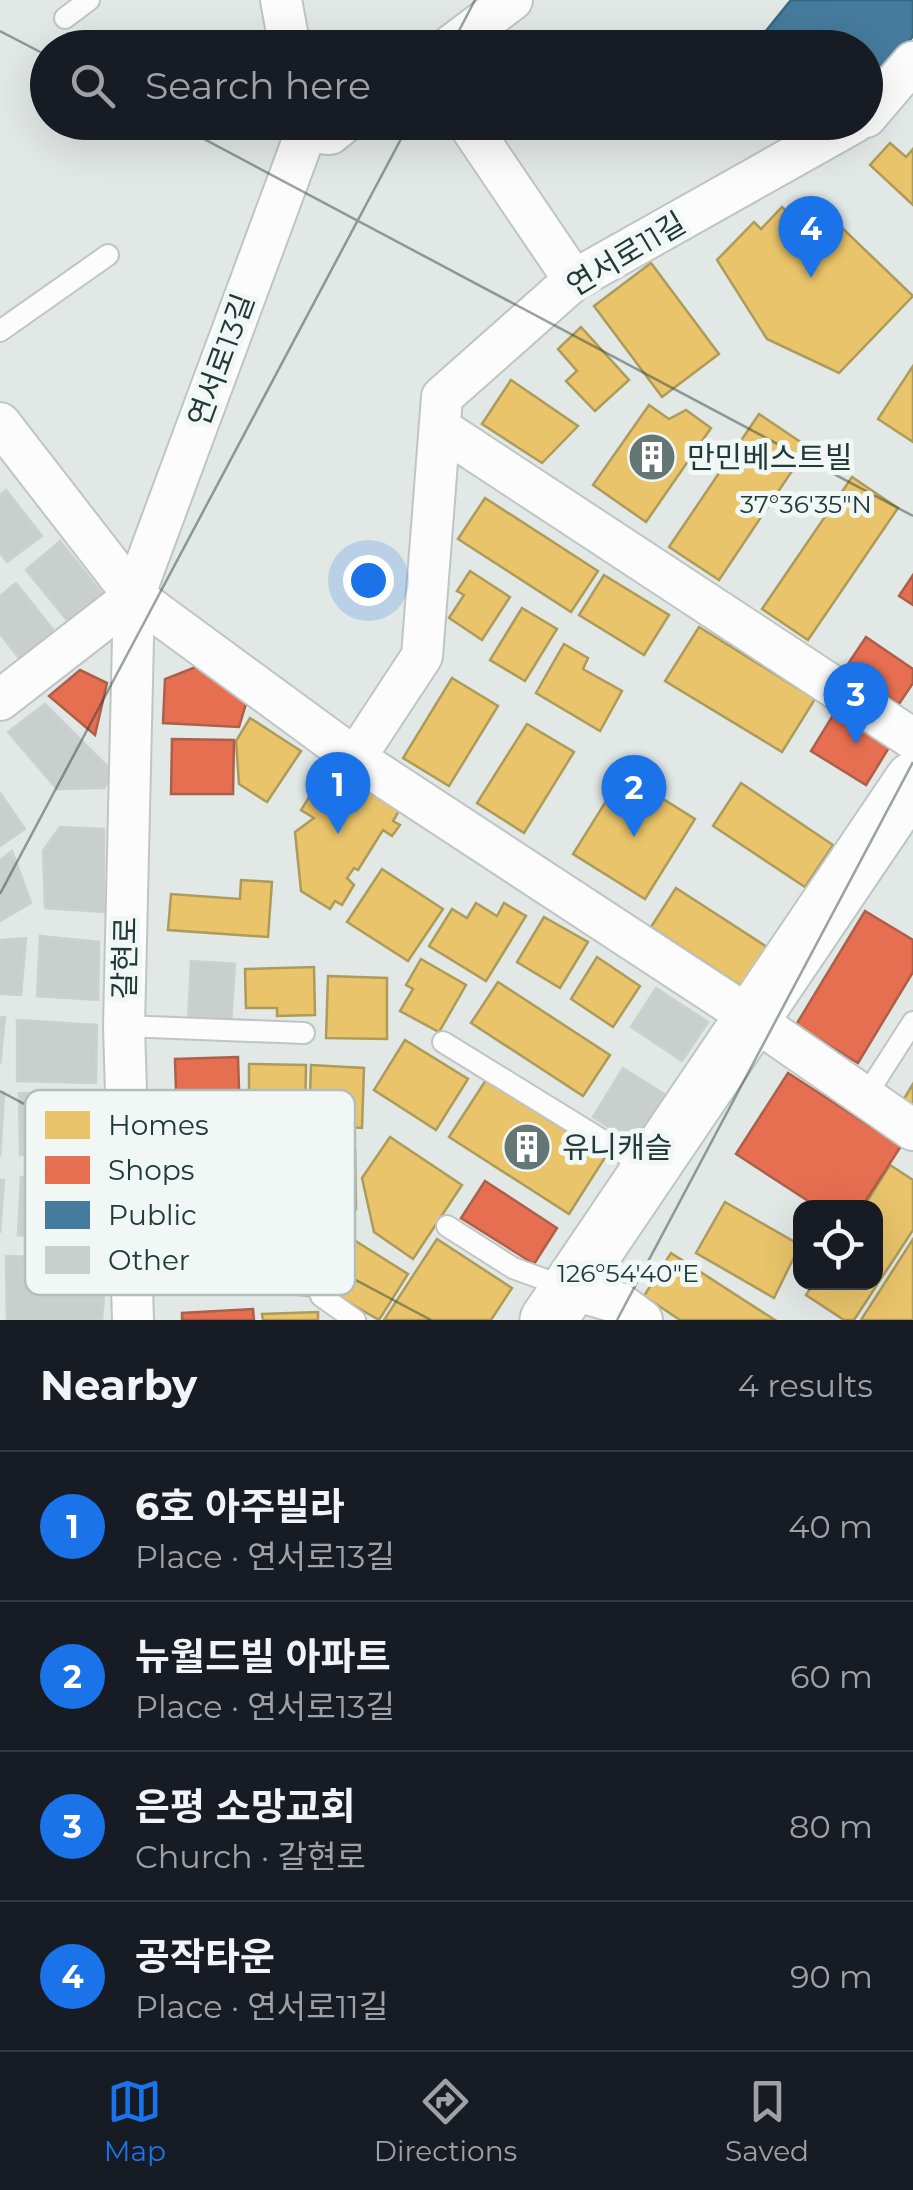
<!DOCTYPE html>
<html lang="en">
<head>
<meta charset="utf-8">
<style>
	body { margin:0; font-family:Montserrat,"Noto Sans KR",sans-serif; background:#20242c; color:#f1f3f6 }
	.controls { position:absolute; right:30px; bottom:30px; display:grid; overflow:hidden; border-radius:20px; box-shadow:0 10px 40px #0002 }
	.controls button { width:90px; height:90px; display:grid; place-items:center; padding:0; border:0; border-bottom:2px solid #363941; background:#171b24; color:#f1f3f6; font:50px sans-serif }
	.you { position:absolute; left:368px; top:580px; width:35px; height:35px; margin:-25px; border:8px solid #fff; border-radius:50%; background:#1a73e8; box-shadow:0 0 0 15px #1a73e833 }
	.badge { display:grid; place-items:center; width:65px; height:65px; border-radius:50%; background:#1a73e8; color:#fff; font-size:32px; font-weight:700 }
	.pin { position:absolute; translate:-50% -82px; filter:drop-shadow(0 2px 5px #0008) }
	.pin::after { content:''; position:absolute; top:52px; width:35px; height:30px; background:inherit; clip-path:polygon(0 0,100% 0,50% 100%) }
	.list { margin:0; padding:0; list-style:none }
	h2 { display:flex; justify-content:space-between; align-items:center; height:130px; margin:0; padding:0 40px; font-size:42px }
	h2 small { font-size:32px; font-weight:400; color:#9ea1a6 }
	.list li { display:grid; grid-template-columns:65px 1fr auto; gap:30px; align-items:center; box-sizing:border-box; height:150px; padding:0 40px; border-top:2px solid #363941 }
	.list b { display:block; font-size:38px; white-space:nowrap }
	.list p { margin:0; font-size:32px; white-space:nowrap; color:#9ea1a6 }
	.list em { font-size:32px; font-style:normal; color:#9ea1a6 }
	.icon { flex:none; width:55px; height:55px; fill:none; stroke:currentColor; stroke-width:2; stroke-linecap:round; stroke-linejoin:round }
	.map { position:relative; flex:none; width:913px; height:1320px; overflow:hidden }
	.search { position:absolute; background:#171b24; box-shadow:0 10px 40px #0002; left:30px; right:30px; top:30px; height:110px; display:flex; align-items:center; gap:25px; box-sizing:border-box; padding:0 35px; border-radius:55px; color:#9ea1a6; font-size:38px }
	.sheet { height:730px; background:#171b24 }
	nav { display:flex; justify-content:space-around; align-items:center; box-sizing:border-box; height:140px; border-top:2px solid #363941; background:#171b24; font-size:28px; color:#9ea1a6 }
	nav a { display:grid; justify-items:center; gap:5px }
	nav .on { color:#1a73e8 }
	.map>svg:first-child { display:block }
	.homes { fill:#e9c46a; stroke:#ad9b5a; stroke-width:2.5 }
	.shops { fill:#e76f51; stroke:#ac5f49; stroke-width:2.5 }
	.public { fill:#457b9d; stroke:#3a687e; stroke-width:2.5 }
	.building { fill:#c9cfcd; stroke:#cbd1cf; stroke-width:2.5 }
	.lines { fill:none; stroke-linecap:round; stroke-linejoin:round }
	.lane-casing { stroke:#bfc5c3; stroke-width:24 }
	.street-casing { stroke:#bfc5c3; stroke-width:44 }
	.secondary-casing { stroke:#bec6c3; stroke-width:59 }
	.lane { stroke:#fbfcfb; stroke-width:20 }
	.street { stroke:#fbfcfb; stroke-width:40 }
	.secondary { stroke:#fbfcfb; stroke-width:55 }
	.ticks { fill:none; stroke:#213a36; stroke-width:2.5; stroke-opacity:0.45 }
	.labels { text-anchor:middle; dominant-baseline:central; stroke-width:10; stroke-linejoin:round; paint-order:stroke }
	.street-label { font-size:30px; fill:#213a36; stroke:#f0f7f5 }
	.poi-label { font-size:30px; fill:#213a36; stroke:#f0f7f5; text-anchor:start }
	.key { fill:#f0f7f5; stroke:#b2bebc; stroke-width:2.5 }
	.key-label { font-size:28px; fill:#213a36 }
	.ticks-label { font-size:25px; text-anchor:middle; fill:#213a36; stroke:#f0f7f5; stroke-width:10; stroke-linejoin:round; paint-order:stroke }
</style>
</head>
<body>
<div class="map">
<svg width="913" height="1320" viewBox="0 0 913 1320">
	<rect width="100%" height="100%" fill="#e2e8e6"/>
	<g class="homes">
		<path d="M 890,143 L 906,157 L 913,149 L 913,205 L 870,165 Z"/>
		<path d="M 812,199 L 913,296 L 839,373 L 767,339 L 717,260 L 754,222 L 761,229 L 782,207 L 794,218 Z"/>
		<path d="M 651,263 L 719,354 L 662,397 L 594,306 Z"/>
		<path d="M 581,327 L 629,380 L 595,411 L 566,381 L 577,371 L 558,349 Z"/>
		<path d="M 913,366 L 913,442 L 878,419 Z"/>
		<path d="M 511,380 L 578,426 L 542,463 L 482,424 Z"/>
		<path d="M 649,405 L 669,419 L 686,410 L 711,428 L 646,522 L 593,485 Z"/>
		<path d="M 759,414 L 808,447 L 719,580 L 669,547 Z"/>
		<path d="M 852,477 L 898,508 L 808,640 L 762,609 Z"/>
		<path d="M 485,498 L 598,571 L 571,612 L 458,539 Z"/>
		<path d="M 470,571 L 510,597 L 482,640 L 449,618 L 464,595 L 457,591 Z"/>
		<path d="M 604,575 L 669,615 L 644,655 L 579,615 Z"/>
		<path d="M 522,608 L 557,629 L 525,681 L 490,660 Z"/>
		<path d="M 699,627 L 815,699 L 782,752 L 665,681 Z"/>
		<path d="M 564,644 L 588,658 L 583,669 L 622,691 L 600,731 L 536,693 Z"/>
		<path d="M 452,678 L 498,706 L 449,786 L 403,758 Z"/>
		<path d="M 250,718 L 301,751 L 267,802 L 239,784 L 236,741 Z"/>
		<path d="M 527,724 L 574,752 L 524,833 L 477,803 Z"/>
		<path d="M 332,760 L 403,804 L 393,821 L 400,825 L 392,836 L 383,830 L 358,870 L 354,868 L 347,878 L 354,885 L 342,905 L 335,901 L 330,909 L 301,891 L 295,832 L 314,818 L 301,810 Z"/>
		<path d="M 623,774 L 695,819 L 645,899 L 573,854 Z"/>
		<path d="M 741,783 L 833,845 L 805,887 L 713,826 Z"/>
		<path d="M 382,869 L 443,909 L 408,961 L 347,922 Z"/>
		<path d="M 241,880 L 272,882 L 268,937 L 168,930 L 171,894 L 240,899 Z"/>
		<path d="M 676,888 L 767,947 L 741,986 L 651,927 Z"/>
		<path d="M 476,903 L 497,916 L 504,903 L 526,916 L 486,981 L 429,946 L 452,909 L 467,918 Z"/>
		<path d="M 544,917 L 588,942 L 560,988 L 517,962 Z"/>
		<path d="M 597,957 L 640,986 L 613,1027 L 571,999 Z"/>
		<path d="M 421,959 L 466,985 L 439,1032 L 400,1011 L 413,989 L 406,985 Z"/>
		<path d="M 314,967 L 315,1015 L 277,1016 L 277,1008 L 246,1008 L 245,969 Z"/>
		<path d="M 328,976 L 387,978 L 387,1039 L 326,1038 Z"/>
		<path d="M 498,982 L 610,1055 L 583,1096 L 471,1023 Z"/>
		<path d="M 405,1040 L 468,1079 L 436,1130 L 374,1090 Z"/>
		<path d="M 249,1064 L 306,1065 L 305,1114 L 249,1113 Z"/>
		<path d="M 311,1065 L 364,1068 L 362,1128 L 309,1125 Z"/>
		<path d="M 486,1080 L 606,1156 L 569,1214 L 449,1137 Z"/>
		<path d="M 913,1084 L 913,1115 L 899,1107 Z"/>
		<path d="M 390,1137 L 462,1185 L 413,1259 L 374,1232 L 362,1178 Z"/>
		<path d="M 355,1149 L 356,1209 L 250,1210 L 250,1189 L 179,1190 L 179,1151 Z"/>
		<path d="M 890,1165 L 913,1180 L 913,1230 L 854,1320 L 844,1320 L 806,1295 L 814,1282 L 876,1282 L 876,1208 L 863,1208 Z"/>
		<path d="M 725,1202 L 800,1245 L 774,1298 L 696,1253 Z"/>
		<path d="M 261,1238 L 316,1242 L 313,1296 L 258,1292 Z"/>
		<path d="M 437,1239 L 512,1288 L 491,1320 L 384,1320 Z"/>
		<path d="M 913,1239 L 913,1320 L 861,1320 Z"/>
		<path d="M 354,1240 L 408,1274 L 379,1320 L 324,1288 Z"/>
		<path d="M 671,1253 L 775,1320 L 680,1320 L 644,1296 Z"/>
		<path d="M 318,1312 L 318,1320 L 263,1320 L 262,1314 Z"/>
	</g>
	<g class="shops">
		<path d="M 913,575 L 913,605 L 899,596 Z"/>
		<path d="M 866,637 L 913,669 L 913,683 L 899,704 L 846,667 Z"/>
		<path d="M 201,665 L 248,697 L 239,727 L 163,723 L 165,679 Z"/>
		<path d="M 80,670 L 107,683 L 95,735 L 49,696 Z"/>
		<path d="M 835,712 L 890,746 L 866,785 L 811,751 Z"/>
		<path d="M 172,739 L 234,740 L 233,794 L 171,794 Z"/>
		<path d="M 865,911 L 913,940 L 913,972 L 858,1063 L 796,1025 Z"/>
		<path d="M 238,1057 L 240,1121 L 177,1122 L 175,1059 Z"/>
		<path d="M 788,1073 L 901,1146 L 861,1208 L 819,1208 L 736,1154 Z"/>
		<path d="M 485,1181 L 557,1228 L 534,1264 L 461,1218 Z"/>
		<path d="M 253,1309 L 254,1320 L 182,1320 L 182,1313 Z"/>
	</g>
	<path class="public" d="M 791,0 L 913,0 L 913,36 L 866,96 L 866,48 L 752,48 Z"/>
	<g class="building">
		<path d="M 6,490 L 42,536 L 7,562 L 0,553 L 0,495 Z"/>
		<path d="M 60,541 L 108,601 L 72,626 L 26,570 Z"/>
		<path d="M 16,583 L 62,641 L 26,667 L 0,634 L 0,596 Z"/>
		<path d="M 45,704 L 114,773 L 104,788 L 57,789 L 8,732 Z"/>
		<path d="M 0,793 L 25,829 L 0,846 Z"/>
		<path d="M 60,827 L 104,829 L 104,912 L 45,908 L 43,851 Z"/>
		<path d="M 12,851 L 31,903 L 0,921 L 0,860 Z"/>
		<path d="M 40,936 L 99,942 L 98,1000 L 37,996 Z"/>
		<path d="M 26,938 L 21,995 L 0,994 L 0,940 Z"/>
		<path d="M 191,961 L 235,964 L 231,1022 L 188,1020 Z"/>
		<path d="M 656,988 L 708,1022 L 682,1061 L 631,1027 Z"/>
		<path d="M 0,1017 L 5,1017 L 0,1064 Z"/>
		<path d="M 17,1020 L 97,1025 L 96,1083 L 17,1081 Z"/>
		<path d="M 623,1068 L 667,1096 L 636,1145 L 593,1117 Z"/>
		<path d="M 19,1093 L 98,1094 L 99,1156 L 20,1155 Z"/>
		<path d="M 0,1094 L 4,1094 L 0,1157 Z"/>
		<path d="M 21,1177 L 102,1178 L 102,1241 L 18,1235 Z"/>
		<path d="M 0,1180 L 4,1180 L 0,1233 Z"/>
		<path d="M 6,1256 L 107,1260 L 102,1320 L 7,1320 Z"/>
	</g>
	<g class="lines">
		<g class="lane-casing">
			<g id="lane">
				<path d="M 65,18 L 89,0"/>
				<path d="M 0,331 L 108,255"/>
				<path d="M 124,1026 L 304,1033"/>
				<path d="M 443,1042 L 649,1169"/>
				<path d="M 865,1097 L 913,1022"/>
				<path d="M 447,1226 L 513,1268 L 565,1287"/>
				<path d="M 321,1296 L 355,1320"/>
			</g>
		</g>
		<g class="street-casing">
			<g id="street">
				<path d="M 281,0 L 290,48"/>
				<path d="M 448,48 L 512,0"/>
				<path d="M 866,117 L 913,62"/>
				<path d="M 467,122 L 574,280"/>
				<path d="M 306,132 L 330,134 L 345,122"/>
				<path d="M 0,423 L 134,596 L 355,758 L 750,1017 L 913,1130"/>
				<path d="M 440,428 L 913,739"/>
				<path d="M 0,700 L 134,596"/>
				<path d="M 355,758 L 422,656 L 442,397 L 574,280 L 855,122"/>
				<path d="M 570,1289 L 619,1303 L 642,1320"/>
				<path d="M 133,1320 L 124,1026 L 134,596 L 306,132 L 304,122"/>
			</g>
		</g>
		<g class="secondary-casing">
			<path id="secondary" d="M 548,1320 L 913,780"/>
		</g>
		<use href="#lane" class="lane"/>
		<use href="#street" class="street"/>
		<use href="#secondary" class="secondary"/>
	</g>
	<path class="ticks" d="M 0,31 L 48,56M 450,48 L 475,0M 172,122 L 913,516M 0,894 L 410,122M 0,1091 L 431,1320M 617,1320 L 913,762"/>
	<defs>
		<g id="building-disc" transform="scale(2.5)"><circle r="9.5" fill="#657774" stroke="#f0f7f5"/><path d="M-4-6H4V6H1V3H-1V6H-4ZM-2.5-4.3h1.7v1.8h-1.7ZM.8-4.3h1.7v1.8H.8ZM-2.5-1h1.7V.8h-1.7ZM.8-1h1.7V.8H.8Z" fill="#fff"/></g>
	</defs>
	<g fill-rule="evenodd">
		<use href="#building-disc" x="652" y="457"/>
		<use href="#building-disc" x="527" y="1147"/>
	</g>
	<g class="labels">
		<g class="street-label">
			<text transform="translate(626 254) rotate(-31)">연서로11길</text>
			<text transform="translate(221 360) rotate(-70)">연서로13길</text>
			<text transform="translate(125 958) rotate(-89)">갈현로</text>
		</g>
		<g class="poi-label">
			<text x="687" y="457">만민베스트빌</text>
			<text x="562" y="1147">유니캐슬</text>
		</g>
	</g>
	<rect x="25" y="1090" width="330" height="205" rx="15" class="key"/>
	<rect x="45" y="1111" width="45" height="28" fill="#e9c46a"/>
	<rect x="45" y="1156" width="45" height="28" fill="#e76f51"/>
	<rect x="45" y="1201" width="45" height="28" fill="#457b9d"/>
	<rect x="45" y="1246" width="45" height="28" fill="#c9cfcd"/>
	<g class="key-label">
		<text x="108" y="1135">Homes</text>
		<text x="108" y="1180">Shops</text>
		<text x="108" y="1225">Public</text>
		<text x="108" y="1270">Other</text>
	</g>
	<g class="ticks-label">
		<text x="806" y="513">37°36'35"N</text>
		<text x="628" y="1282">126°54'40"E</text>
	</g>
</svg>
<div class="controls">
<button><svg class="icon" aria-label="locate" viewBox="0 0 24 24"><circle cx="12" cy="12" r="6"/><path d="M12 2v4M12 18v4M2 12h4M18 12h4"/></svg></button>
</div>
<div class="you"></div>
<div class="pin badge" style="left:338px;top:834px">1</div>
<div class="pin badge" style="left:634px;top:837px">2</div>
<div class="pin badge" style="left:856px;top:744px">3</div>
<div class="pin badge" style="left:811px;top:278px">4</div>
<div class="search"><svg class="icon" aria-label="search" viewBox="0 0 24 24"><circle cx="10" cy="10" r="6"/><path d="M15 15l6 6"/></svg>Search here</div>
</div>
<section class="sheet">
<h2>Nearby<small>4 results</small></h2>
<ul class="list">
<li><span class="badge">1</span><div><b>6호 아주빌라</b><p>Place · 연서로13길</p></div><em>40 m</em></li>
<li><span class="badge">2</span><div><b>뉴월드빌 아파트</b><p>Place · 연서로13길</p></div><em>60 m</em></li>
<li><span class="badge">3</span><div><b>은평 소망교회</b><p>Church · 갈현로</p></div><em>80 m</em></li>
<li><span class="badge">4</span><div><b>공작타운</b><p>Place · 연서로11길</p></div><em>90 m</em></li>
</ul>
</section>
<nav>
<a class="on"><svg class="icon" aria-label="map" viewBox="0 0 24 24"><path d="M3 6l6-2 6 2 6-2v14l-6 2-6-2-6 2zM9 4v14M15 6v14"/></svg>Map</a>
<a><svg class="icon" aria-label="directions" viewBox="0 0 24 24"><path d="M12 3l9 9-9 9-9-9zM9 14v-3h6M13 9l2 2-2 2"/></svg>Directions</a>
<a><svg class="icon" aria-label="saved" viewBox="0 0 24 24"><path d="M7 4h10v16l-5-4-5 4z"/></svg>Saved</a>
</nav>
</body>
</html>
